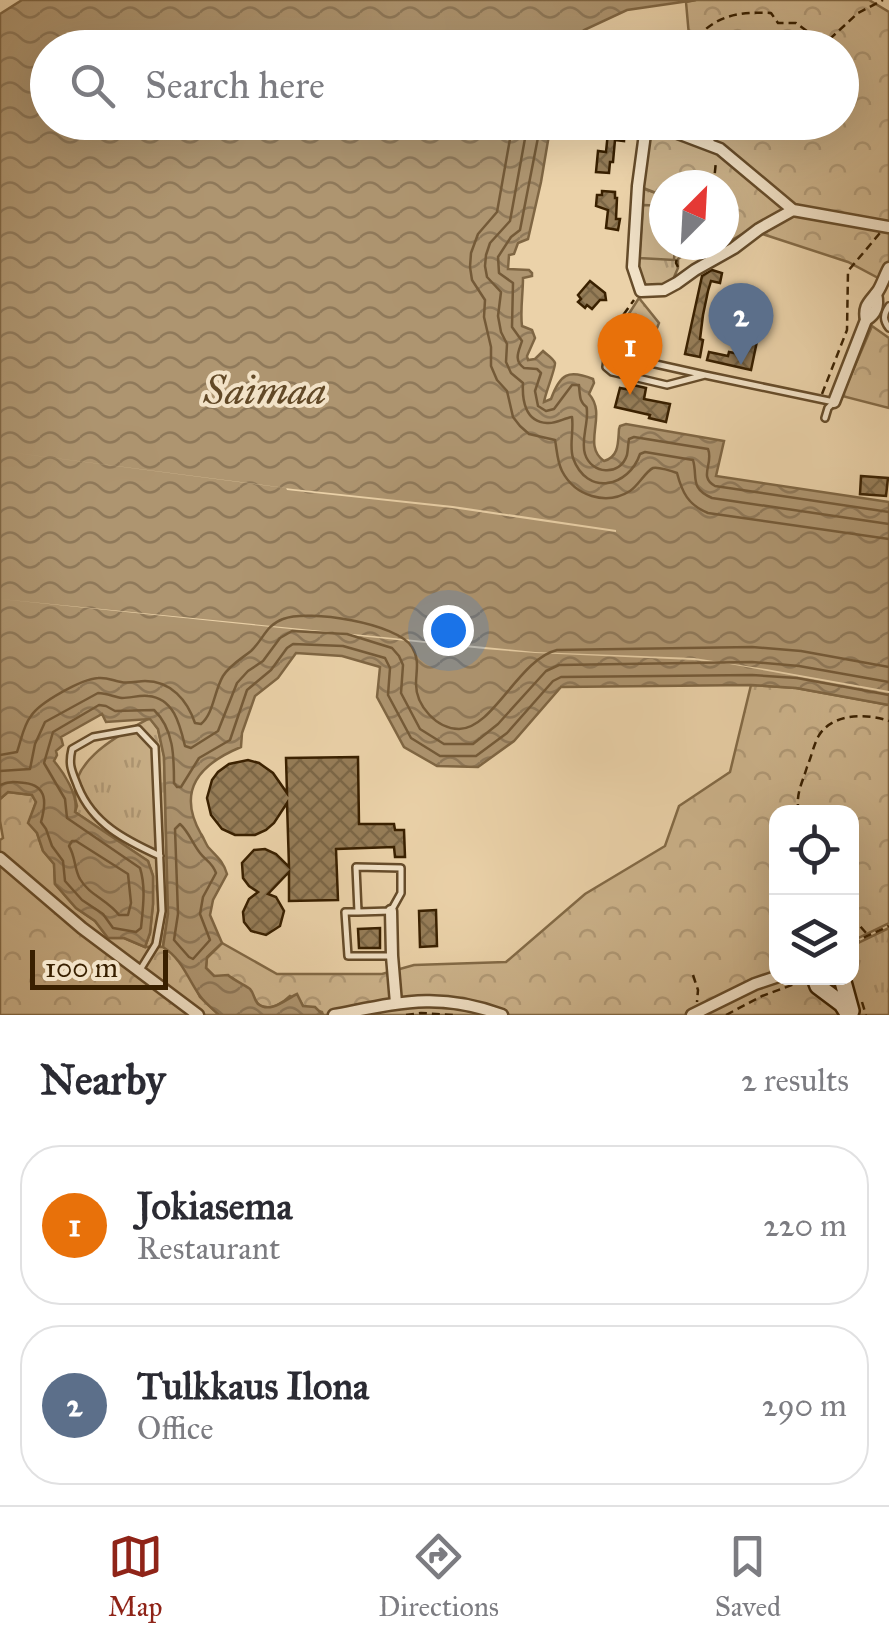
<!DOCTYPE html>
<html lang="en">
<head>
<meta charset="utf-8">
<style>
	body { margin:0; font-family:"IM FELL Great Primer",serif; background:#f2f2f3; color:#2b2b33 }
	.controls { position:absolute; right:30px; bottom:30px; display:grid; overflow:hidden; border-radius:20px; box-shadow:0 10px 40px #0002 }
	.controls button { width:90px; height:90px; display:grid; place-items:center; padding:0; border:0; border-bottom:2px solid #e1e1e2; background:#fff; color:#2b2b33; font:50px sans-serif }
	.compass { position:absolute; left:649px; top:170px; width:90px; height:90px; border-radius:50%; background:#fff; box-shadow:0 10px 40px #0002; rotate:24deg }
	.scale { position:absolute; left:30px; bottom:25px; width:138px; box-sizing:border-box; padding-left:10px; border:5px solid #392000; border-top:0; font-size:28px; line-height:35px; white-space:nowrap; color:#392000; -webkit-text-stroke:8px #f2e2c7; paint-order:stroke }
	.you { position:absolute; left:448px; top:630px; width:35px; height:35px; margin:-25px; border:8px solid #fff; border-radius:50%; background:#1a73e8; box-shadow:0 0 0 15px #1a73e833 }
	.badge { display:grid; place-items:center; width:65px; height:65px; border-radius:50%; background:#8f2418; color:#fff; font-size:32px; font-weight:700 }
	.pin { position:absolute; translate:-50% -82px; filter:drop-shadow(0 2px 5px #0008) }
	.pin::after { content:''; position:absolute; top:52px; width:35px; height:30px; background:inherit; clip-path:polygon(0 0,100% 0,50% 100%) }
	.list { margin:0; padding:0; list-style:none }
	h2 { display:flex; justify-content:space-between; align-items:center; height:130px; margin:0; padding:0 40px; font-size:42px }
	h2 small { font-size:32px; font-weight:400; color:#7c7c81 }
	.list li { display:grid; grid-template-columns:65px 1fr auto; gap:30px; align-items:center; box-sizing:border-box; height:160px; margin:0 20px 20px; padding:0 20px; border:2px solid #e1e1e2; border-radius:40px }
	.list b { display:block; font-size:38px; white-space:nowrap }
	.list p { margin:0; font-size:32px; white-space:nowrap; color:#7c7c81 }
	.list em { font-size:32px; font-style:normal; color:#7c7c81 }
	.icon { flex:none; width:55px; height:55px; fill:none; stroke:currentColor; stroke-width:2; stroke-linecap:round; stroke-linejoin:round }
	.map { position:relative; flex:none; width:889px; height:1015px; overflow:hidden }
	.search { position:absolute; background:#fff; box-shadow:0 10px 40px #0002; left:30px; right:30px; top:30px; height:110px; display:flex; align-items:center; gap:25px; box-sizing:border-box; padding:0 35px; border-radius:55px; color:#7c7c81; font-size:38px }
	.sheet { height:490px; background:#fff }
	nav { display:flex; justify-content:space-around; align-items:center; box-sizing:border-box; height:140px; border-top:2px solid #e1e1e2; background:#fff; font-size:28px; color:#7c7c81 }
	nav a { display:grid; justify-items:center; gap:5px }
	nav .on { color:#8f2418 }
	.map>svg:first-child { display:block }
	.grass { fill:url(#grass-tufts); stroke:#836a46; stroke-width:2.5 }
	.forest { fill:url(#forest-crowns); stroke:#836a46; stroke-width:2.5 }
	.park { fill:url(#park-dots); stroke:#836a46; stroke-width:2.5 }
	.pitch { fill:#cdb48c; stroke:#836a46; stroke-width:2.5 }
	.water { fill:url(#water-waves); stroke:#7f6643; stroke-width:2.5 }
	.pier { fill:#ebd2a9 }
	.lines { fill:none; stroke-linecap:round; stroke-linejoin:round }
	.shore { stroke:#745a38; stroke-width:2.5 }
	.building { fill:url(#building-cross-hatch); stroke:#392000; stroke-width:2.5 }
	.service-casing { stroke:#664c2a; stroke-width:10 }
	.minor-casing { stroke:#664c2a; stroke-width:15 }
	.secondary-casing { stroke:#392000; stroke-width:20 }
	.path { stroke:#392000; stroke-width:2.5; stroke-dasharray:8 5; stroke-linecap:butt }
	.service { stroke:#f2e2c7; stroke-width:5 }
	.minor { stroke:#f2e2c7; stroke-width:10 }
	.secondary { stroke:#f2e2c7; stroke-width:15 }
	.labels { text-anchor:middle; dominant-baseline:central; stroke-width:8; stroke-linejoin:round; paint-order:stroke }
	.water-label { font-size:40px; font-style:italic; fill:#624927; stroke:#f2e2c7 }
</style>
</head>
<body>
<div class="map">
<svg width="889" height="1015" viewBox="0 0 889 1015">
	<defs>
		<pattern id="grass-tufts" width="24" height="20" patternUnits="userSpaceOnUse" patternTransform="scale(2.5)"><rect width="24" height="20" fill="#cdb48c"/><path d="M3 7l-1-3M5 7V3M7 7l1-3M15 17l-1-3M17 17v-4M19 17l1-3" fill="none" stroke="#b19a77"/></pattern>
		<pattern id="forest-crowns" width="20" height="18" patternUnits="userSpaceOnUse" patternTransform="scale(2.5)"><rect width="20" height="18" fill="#cdb48c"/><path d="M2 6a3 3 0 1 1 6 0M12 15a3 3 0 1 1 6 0" fill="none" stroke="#b19a77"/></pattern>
		<pattern id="park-dots" width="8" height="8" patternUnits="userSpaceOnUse" patternTransform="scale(2.5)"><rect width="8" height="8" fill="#cdb48c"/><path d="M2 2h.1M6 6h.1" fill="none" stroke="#b19a77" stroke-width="1.8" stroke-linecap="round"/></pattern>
		<pattern id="water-waves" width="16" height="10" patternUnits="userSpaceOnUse" patternTransform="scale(2.5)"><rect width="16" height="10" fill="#ae9570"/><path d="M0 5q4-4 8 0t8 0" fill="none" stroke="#8f795a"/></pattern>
		<pattern id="building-cross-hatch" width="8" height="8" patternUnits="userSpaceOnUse" patternTransform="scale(2.5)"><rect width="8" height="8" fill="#967d58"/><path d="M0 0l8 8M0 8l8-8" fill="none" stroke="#7b6646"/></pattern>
	</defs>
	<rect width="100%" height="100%" fill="#ebd2a9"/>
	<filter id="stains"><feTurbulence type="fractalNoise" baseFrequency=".002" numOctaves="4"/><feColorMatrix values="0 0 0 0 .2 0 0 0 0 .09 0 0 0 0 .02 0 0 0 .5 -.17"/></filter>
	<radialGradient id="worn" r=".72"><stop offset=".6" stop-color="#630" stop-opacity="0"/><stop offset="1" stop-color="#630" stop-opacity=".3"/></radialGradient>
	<g class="grass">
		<path d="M 642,188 L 664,196 L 664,245 L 692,245 L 693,248 L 678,259 L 678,268 L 671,284 L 643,288 L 637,274 Z"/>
		<path d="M 150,718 L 158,729 L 164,756 L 168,914 L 163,947 L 145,947 L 150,933 L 153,904 L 153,876 L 148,861 L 75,812 L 77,806 C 63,763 119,735 150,718 Z"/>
		<path d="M 889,928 L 889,1015 L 857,1015 L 840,978 L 852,978 L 852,946 Z"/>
	</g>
	<g class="forest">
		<path d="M 696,0 L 869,0 L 889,12 L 889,263 L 882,280 L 848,262 L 750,230 L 724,244 L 724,185 L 664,185 L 664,196 L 638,186 L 645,134 L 653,123 L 842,122 L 842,48 L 690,47 L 686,2 Z"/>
		<path d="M 872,326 L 889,338 L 889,408 L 842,396 Z"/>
		<path d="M 751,685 L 796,688 L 889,705 L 889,923 L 852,941 L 852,812 L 776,812 L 776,978 L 833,978 L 848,1015 L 323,1015 L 322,1012 L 303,1006 L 300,1001 L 290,996 C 283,1003 271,1011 261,1006 C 254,1002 255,998 251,992 C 246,986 238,984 232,978 L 214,976 L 206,968 L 207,958 L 222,943 L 277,974 L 382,974 L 414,965 L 506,962 L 585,894 L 665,846 L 679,806 L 730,772 Z"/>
		<path d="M 8,792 L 32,795 L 36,802 L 29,823 L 37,833 L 43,851 L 54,864 L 55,884 L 76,908 L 95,921 L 108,938 L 124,938 L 145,947 L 163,947 L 173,954 L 187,971 L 200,997 L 219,1015 L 0,1015 L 0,840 L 3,838 L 0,821 L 0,799 Z"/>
	</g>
	<path class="park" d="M 639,298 L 659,323 L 648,351 L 616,342 L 621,326 Z"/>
	<path class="pitch" d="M 643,205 L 664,206 L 664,245 L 675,245 L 674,260 L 639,258 Z"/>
	<path class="water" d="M 22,0 L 696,0 L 627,10 L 584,30 L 571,40 L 569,47 L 48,48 L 48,122 L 551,123 L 541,182 L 528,239 L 518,243 L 514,254 L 509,255 L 508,269 L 529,270 L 532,273 L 532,276 L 523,278 C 523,294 520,311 522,326 L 532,330 L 535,338 L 527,356 L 528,360 L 535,359 L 543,351 C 547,355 553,358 555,363 C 556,367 545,394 544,402 L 551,399 C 560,374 568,369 593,379 L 594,383 L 589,394 C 608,415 581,445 604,461 C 619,457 618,443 619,429 L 620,426 L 626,424 L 724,441 L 716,476 L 889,502 L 889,705 L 796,688 L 751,685 L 561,687 L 514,741 L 478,767 L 437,766 L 404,747 L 377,697 L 380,667 L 342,656 L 296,653 L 278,678 L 255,696 L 242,733 L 241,747 C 200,764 176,790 201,834 C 203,836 207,847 209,848 C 218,858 223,861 227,874 L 213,900 L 210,915 L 222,943 L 207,957 L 206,968 L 214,976 L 228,975 C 232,979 248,987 250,989 C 254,993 254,1000 258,1004 C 271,1014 286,999 297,994 L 303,1006 L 315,1007 L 323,1015 L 219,1015 C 213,1009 205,1003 200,996 C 187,978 183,960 163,947 L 168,914 L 164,757 L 158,729 L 150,719 L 106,722 L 102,714 L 61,737 L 63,745 L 56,751 L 57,755 L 54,761 C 64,773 79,796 75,812 L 148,861 L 153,876 L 153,904 L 150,933 L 145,947 L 124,938 L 108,938 L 95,921 L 76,908 L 55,884 L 54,864 L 43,851 L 37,833 L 28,823 L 36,802 L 32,795 L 8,792 L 0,799 L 0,14 Z"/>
	<g class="pier">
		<path d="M 0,451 L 293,489 L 453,506 L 616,530 L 616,532 L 452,508 L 287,490 L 286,488 Z"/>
		<path d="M 0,599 L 535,652 L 694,658 L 766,669 L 889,691 L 889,693 L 724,663 L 693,660 L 535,653 L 484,649 Z"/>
	</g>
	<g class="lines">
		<g class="shore">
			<path d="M 513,122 L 497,212 L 478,234 L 471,253 L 470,267 L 472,280 L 485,300 L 484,317 L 491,347 L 491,366 L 497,380 L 507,391 L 513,417 L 520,426 L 529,434 L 555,440 C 557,450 557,461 562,471 C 575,496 606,506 630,491 C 638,486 646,471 653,468 C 659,467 672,471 677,473 C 682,492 688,505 708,513 L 889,539"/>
			<path d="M 528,122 L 510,221 L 490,243 L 486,255 L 485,266 L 487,277 L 501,292 L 498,316 L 501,332 L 507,344 L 506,362 L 511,373 L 523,383 C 522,400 525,422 547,423 C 556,424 564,418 572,417 C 574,431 569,445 573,458 C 587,497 629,487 640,454 L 645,452 L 693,460 C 698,477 689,488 712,498 L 889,524"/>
			<path d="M 541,122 L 520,230 L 511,237 L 498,257 L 499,273 L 513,283 L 512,327 L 522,341 C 519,351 513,360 524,368 L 537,369 L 541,373 L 535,391 L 538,406 L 546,411 L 554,409 L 572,385 L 579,385 C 579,387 580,398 581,400 C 586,411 587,401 587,414 C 587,427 581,442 585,454 C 591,474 620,477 627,455 C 628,450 628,445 629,439 L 634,437 L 708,449 C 714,463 698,477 715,486 L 889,512"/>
			<path d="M 0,755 L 17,752 C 21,741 23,726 31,716 C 40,702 82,679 98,678 C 108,677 113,681 121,682 C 128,684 138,681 145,681 C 171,681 187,700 195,723 L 201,724 C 214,713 214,691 223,676 C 230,665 241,659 251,651 C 263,640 266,625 283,619 C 308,609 397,623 412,647 C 420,660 416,671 416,684 C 416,706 437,729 459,729 C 493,729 519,659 557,650 L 752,647 L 801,651 L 889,667"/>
			<path d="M 0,771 L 30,769 L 35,744 L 45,722 L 98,693 C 107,693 114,697 122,698 C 131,698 139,695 148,696 C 174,698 180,725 185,746 L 191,748 L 218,731 L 237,683 L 248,671 L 263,661 L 280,638 L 292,631 L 347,634 L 392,648 L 399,656 L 403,665 L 401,693 L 420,729 L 444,744 L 473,744 L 498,724 L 546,671 L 559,665 L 752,662 L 799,666 L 889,682"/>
			<path d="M 0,785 C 9,781 15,782 25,783 C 48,786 46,804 41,822 L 46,829 L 52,846 L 63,861 L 65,881 L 82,900 L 103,914 L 113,928 L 136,932 L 141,928 C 143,908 146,887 140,868 L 67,818 L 65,799 L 44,763 L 53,732 L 99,705 L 106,706 L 115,711 L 154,710 C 174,729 174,757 174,783 L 177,787 L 181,787 L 199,758 L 230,740 L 247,690 L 271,670 L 287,648 L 293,644 L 343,646 L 385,658 L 390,668 L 388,695 L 411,738 L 440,756 L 476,756 L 507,733 L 553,681 L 561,677 L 752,675 L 797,678 L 889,695"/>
			<path d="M 180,824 C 189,832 192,843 200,853 C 206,861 212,862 216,873 L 203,897 L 200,914 L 210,940 L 193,959 L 189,957 L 174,940 L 178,914 L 175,829 Z"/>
			<path d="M 72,841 L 76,841 L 128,874 L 131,903 L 128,915 L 119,915 C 108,900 89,895 80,879 C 74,869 76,858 69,846 Z"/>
		</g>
	</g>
	<g class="building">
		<path d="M 609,122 L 625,122 L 624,141 L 615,140 L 613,162 L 610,162 L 609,173 L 596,172 L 598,151 L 606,152 Z"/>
		<path d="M 602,191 L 615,192 L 615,198 L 617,198 L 616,219 L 620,219 L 618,230 L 606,228 L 608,210 L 596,206 L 597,195 L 602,195 Z"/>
		<path d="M 712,270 L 722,273 L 720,283 L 711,281 L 708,291 L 703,315 L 700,339 L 703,340 L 700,357 L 685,354 L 702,276 Z"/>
		<path d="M 590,281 L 605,293 L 606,300 L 600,300 L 592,309 L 587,305 L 585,308 L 578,302 L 581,299 L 578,295 Z"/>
		<path d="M 750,320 L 761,322 L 751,370 L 707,360 L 709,352 L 728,356 L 729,352 L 740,354 L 746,329 L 748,330 Z"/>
		<path d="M 633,385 L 646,388 L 644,399 L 670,404 L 666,422 L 649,418 L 650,415 L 615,407 L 620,388 L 631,390 Z"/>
		<path d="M 861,476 L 888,478 L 886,496 L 860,494 Z"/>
		<path d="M 358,757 L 359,824 L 394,824 L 395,830 L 404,830 L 405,857 L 395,857 L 394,847 L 336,849 L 338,900 L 289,901 L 289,872 L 268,894 L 276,897 L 284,911 L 280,926 L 266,935 L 251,931 L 244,922 L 243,912 L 249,899 L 258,892 L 249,886 L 243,878 L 242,863 L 254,850 L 265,849 L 276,854 L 289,867 L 287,803 L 274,823 L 266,830 L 255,835 L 235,835 L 222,829 L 211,815 L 207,798 L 212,780 L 218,772 L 229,764 L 248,760 L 259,763 L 273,773 L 287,793 L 286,758 Z"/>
		<path d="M 436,910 L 437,946 L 420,947 L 419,911 Z"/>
		<path d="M 380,928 L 380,948 L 359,948 L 358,929 Z"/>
	</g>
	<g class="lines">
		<g class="service-casing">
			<g id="service">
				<path d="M 691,122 L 711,141"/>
				<path d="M 889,306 C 883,315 883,320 889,328"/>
				<path d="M 705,375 L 615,355 L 607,359 L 606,367 L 612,372 L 667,385 L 705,375 L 834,402 L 828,408 L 825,418"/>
				<path d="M 358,912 L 391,911 L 401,893 L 401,868 L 356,867 L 358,912 L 345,912 L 348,956 L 392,956"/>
				<path d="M 140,970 L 156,944 L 162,911 L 155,747 L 138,729 L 93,737 L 72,749 C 68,766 72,771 78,787 C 93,824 125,840 160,856"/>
			</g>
		</g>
		<g class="minor-casing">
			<g id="minor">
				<path d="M 793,210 L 720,149 L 662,127 L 653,128 L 645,134 L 638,186 L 633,267 L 641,291 L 664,290 L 677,283 L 695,270 L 734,248 L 759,229 L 793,210 L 889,227"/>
				<path d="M 866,320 C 876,314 879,306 876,294"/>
				<path d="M 834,402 L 866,320 C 863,305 870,302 878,291 C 882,285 885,275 889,268"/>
				<path d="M 0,858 L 82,928 L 198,1015"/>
				<path d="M 391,911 L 392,956 L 396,1003"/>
				<path d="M 334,1015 C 398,1003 438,991 502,1015"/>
				<path d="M 692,1015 L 755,984 L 776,977"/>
			</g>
		</g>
		<g class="secondary-casing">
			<g id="secondary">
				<path d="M 815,978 L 818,986 L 842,1004 L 849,1015"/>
				<path d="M 842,978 L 851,1011"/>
			</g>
		</g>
		<g class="path">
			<path d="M 689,48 C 710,17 735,11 771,13 L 778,23 L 796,23 L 824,44"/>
			<path d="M 820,48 L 858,13 L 883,0"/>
			<path d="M 724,139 L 732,122"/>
			<path d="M 711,185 L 714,181 L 716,161"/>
			<path d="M 678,267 L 676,263 L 679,245"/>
			<path d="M 610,349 L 610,333 L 634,300"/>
			<path d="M 822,394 L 847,330 L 848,271 L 880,233"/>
			<path d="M 799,812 C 795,795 802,784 807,767 C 811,758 813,747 818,737 C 831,713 867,713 889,721"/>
			<path d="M 852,917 L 867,934"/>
			<path d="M 852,943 L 889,926"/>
			<path d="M 852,965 L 854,975"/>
			<path d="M 693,975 L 698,990 L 697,1002"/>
			<path d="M 862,1002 L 866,1015"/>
			<path d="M 406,1015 L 421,1013 L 454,1015"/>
			<path d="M 726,1015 L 762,996 L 800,982"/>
		</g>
		<use href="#service" class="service"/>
		<use href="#minor" class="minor"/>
		<use href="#secondary" class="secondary"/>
	</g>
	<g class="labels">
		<g class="water-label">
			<text x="265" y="390">Saimaa</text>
		</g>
	</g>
	<rect width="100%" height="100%" filter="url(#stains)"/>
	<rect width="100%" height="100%" fill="url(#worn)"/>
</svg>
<div class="controls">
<button><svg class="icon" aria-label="locate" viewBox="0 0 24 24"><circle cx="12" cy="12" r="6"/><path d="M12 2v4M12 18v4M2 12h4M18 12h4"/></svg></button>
<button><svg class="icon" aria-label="layers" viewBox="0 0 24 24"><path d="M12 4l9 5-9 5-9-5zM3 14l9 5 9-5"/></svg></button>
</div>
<svg class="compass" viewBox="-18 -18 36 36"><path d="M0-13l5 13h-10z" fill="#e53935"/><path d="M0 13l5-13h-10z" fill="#7c7c81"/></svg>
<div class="scale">100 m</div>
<div class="you"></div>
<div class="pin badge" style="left:630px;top:395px;background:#e8710a">1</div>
<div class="pin badge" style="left:741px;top:365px;background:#5c6f8a">2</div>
<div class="search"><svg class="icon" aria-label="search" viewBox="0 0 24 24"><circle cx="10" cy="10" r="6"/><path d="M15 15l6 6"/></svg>Search here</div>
</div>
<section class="sheet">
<h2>Nearby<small>2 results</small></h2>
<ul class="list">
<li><span class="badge" style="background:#e8710a">1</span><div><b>Jokiasema</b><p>Restaurant</p></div><em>220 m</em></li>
<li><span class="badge" style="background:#5c6f8a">2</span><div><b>Tulkkaus Ilona</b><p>Office</p></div><em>290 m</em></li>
</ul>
</section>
<nav>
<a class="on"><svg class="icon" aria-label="map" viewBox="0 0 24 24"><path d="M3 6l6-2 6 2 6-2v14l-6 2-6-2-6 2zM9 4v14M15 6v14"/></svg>Map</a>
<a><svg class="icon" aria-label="directions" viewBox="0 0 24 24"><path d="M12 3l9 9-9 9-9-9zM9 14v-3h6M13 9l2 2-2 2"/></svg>Directions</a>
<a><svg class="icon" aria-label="saved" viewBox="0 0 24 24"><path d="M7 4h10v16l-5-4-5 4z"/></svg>Saved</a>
</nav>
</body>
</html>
